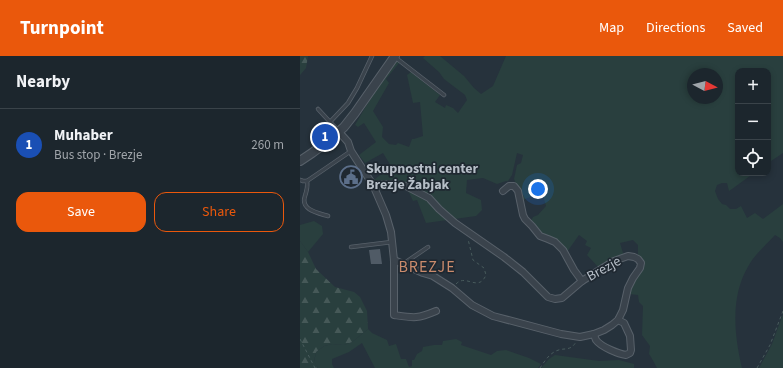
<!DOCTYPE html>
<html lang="en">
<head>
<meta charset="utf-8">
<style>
	body { margin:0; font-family:"Source Sans 3",sans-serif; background:#293239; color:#f1f3f6 }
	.controls { position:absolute; right:12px; top:12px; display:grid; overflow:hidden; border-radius:8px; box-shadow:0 2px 6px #0003 }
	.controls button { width:36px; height:36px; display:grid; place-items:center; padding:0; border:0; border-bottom:1px solid #3a4349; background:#1c262d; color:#f1f3f6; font:20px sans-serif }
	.compass { position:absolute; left:387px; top:12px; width:36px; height:36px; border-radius:50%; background:#1c262d; box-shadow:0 2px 6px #0003; rotate:97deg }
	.you { position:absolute; left:238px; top:133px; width:14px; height:14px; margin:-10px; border:3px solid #fff; border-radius:50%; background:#1a73e8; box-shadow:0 0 0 6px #1a73e833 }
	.badge { display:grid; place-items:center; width:26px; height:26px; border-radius:50%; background:#ea580c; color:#fff; font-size:13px; font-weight:700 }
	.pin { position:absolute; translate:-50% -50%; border:2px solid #fff; box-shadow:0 1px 4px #0006 }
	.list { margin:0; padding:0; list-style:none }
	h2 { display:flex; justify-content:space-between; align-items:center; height:52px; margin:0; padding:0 16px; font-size:17px }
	h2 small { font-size:13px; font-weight:400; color:#a0a5aa }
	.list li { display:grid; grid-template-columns:26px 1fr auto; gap:12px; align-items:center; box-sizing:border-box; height:72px; padding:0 16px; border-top:1px solid #3a4349 }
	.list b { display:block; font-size:15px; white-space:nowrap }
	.list p { margin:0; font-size:13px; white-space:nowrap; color:#a0a5aa }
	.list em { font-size:13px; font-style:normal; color:#a0a5aa }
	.actions { display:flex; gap:8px; padding:12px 16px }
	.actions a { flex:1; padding:9px 0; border:1px solid #ea580c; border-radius:12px; text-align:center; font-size:14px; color:#ea580c }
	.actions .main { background:#ea580c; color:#fff }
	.icon { flex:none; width:22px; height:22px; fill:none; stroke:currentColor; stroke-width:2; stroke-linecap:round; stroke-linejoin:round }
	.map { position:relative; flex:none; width:483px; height:312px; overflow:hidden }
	header { display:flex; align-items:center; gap:24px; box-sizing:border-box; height:56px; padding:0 20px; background:#ea580c; color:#fff }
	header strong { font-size:19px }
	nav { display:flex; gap:22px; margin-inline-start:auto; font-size:14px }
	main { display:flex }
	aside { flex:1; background:#1c262d }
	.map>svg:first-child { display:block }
	.grass { fill:#293f3e; fill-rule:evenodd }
	.forest { fill:url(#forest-firs) }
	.building { fill:#505b66 }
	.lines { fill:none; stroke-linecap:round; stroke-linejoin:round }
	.service-casing { stroke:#58616a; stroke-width:4.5 }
	.minor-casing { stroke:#58616a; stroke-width:8 }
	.tertiary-casing { stroke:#58616a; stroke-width:10 }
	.path { stroke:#485b5c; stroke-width:1; stroke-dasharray:3 3; stroke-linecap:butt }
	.service { stroke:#3a434c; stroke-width:3 }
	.minor { stroke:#3a434c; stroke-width:6 }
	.tertiary { stroke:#3a434c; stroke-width:8 }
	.labels { text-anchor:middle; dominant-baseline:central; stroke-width:3.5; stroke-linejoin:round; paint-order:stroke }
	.poi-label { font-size:14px; font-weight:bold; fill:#b6bec7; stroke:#1f2831; text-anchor:start }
	.street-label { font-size:14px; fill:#b6bec7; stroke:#1f2831 }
	.quarter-label { font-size:16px; letter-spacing:1px; fill:#cb8c6d; stroke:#1f2831 }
</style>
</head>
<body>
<header>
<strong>Turnpoint</strong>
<nav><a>Map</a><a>Directions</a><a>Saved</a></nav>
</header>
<main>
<aside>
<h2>Nearby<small></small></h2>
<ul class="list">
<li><span class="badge" style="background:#1a4fb4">1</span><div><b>Muhaber</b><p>Bus stop · Brezje</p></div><em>260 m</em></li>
</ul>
<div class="actions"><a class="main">Save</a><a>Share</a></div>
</aside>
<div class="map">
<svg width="483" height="312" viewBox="0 0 483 312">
	<defs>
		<pattern id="forest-firs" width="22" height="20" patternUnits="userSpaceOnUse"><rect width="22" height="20" fill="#293f3e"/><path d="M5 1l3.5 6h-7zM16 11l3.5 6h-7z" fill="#465958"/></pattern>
	</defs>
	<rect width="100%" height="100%" fill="#26323c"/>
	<g class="grass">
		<path d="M 125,0 L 140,0 L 164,20 L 174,32 L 181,38 L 193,30 L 206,0 L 483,0 L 483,97 L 468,107 L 468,15 L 438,15 L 438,117 L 454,117 L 432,133 L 429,135 L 427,127 L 422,127 L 417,129 L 415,135 L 418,143 L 422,148 L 426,149 L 430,153 L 436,153 L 441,150 L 447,162 L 455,157 L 463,163 L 483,148 L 483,186 L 480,182 L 475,179 C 466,189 455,198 449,209 C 430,240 434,278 442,312 L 357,312 L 351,301 L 349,298 L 350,290 L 342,279 L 343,250 L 339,246 L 338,239 L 329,238 L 331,231 L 344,209 L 344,205 L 338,199 L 338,189 L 333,184 L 320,187 L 323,197 L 322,201 L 299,212 L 287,199 L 291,192 L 285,189 L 287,185 L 279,179 L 267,196 C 254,187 240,179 231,165 L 233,161 L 238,159 L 246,150 L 242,136 L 223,144 L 214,123 L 217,109 L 221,107 L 223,99 L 217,97 L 212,119 L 208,125 L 206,125 L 197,128 L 183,122 L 167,124 L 166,137 L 181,144 L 182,154 L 176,160 L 126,167 L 117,144 L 113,145 L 105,128 L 98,126 L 80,134 L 74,124 L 91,110 L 83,97 L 65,107 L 59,99 L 76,86 L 64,67 L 58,71 L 55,69 L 69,45 L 73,35 L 94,6 L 98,4 L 100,6 L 86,23 L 89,27 L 73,55 L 83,71 L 82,81 L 89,88 L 96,89 L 98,87 L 109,91 L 112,83 L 114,83 L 123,80 L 120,46 L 113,47 L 107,19 L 111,16 L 140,39 L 135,46 L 145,52 L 146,49 L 153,52 L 158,57 L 167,44 L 165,39 L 144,23 L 139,16 L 123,2 ZM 393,18 L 417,18 L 417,42 L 393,42 Z"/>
		<path d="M 14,165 L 22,170 L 23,178 L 8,196 L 0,185 L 0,169 Z"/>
		<path d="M 483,258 L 483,312 L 459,312 L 472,288 Z"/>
		<path d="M 68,273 L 72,277 L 87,284 L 89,290 L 96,288 L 101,303 L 106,303 L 109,311 L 112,310 L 112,304 L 114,304 L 117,298 L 122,295 L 123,291 L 134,289 L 142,289 L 143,285 L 156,283 L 162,286 L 161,289 L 191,299 L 197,295 L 206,294 L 229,302 L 241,308 L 238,312 L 75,312 L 62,287 L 49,296 L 32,303 L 32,308 L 34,312 L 18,312 L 14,306 L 16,296 L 24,290 L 32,288 L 44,289 L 52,286 Z"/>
		<path d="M 255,299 L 299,305 L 319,304 L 334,308 L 334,312 L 241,312 L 249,303 Z"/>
	</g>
	<g class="forest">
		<path d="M 0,0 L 8,0 L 6,12 L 0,19 Z"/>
		<path d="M 0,185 L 8,196 L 16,213 L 35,231 L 54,236 L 60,241 L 67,255 L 68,273 L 52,286 L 44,289 L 32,288 L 24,290 L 16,296 L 14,305 L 18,312 L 0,312 Z"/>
	</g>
	<g class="building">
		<path d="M 56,115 L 59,121 L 45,127 L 43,120 Z"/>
		<path d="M 80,193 L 82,208 L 71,208 L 69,194 Z"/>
	</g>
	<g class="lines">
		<g class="service-casing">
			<g id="service">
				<path d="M 96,2 L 144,39"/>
				<path d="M 18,53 L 30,66"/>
				<path d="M 38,74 L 30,66 L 48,47 L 57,32 L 72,0"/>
				<path d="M 0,124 L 3,125 L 7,125 L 51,95"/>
				<path d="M 7,125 C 8,132 7,133 5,140 C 0,154 18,157 28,160"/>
				<path d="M 51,191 L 92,186"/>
				<path d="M 103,208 L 128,191"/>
			</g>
		</g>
		<g class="minor-casing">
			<g id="minor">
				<path d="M 39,76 L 48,86 L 51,95 L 73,129 L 86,159 L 91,176 L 94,204 L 94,259 C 114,262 117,263 136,255"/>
				<path d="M 73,129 L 93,128 L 106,130 L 129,142 L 139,153 L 155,167 L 204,201 L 223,216 L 248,241 L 255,243 L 262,242 L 282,225 L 314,205 L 328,200 L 334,201 L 338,203 L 341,207 L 340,212 L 333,222 L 328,232 L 323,254 L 318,264 L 312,269 L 304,274 L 294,278 L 280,281 L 261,278 L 193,260 L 172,249 L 152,232 L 133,220 L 123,217 L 94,204"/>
				<path d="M 203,135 L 209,130 L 214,130 L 218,135 L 223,159 L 225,163 L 232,170 L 240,180 L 248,183 L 255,186 L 263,194 L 274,214 L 282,225"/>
				<path d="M 294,278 C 294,279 296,284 296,284 C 301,291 319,298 326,299 L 330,297 L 331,294 L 330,280 L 324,267 L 318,264"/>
			</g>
		</g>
		<g class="tertiary-casing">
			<path id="tertiary" d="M 0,105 L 12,97 L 28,85 L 44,71 L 55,57 L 95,0"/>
		</g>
		<g class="path">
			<path d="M 156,228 C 166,217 178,237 186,219 L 184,212 L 173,204 L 168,183"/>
			<path d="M 0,283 L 15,312"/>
			<path d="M 240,312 C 244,306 249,298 256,295 C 264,291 270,296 276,286"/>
			<path d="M 457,312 L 470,289 L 483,255"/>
		</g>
		<use href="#service" class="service"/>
		<use href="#minor" class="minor"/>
		<use href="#tertiary" class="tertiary"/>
	</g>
	<defs>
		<g id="civic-ring" transform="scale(1.15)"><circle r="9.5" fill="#1f2831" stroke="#5c6f8a" stroke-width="1.5"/><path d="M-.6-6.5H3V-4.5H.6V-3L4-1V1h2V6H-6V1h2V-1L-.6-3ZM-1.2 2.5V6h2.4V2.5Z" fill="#5c6f8a"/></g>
	</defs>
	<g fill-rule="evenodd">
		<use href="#civic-ring" x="51" y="121"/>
	</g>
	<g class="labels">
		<g class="poi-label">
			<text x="66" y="113">Skupnostni center<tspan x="66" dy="16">Brezje Žabjak</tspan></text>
		</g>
		<g class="street-label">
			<text transform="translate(304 213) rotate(-29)">Brezje</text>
		</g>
		<g class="quarter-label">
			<text x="127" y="211">BREZJE</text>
		</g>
	</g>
</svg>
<div class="controls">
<button>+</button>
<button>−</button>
<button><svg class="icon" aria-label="locate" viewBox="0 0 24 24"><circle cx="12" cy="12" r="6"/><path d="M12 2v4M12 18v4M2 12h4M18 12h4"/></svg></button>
</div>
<svg class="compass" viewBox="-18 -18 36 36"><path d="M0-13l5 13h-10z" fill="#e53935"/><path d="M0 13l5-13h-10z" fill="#a0a5aa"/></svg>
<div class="you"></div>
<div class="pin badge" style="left:25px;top:81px;background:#1a4fb4">1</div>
</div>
</main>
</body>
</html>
